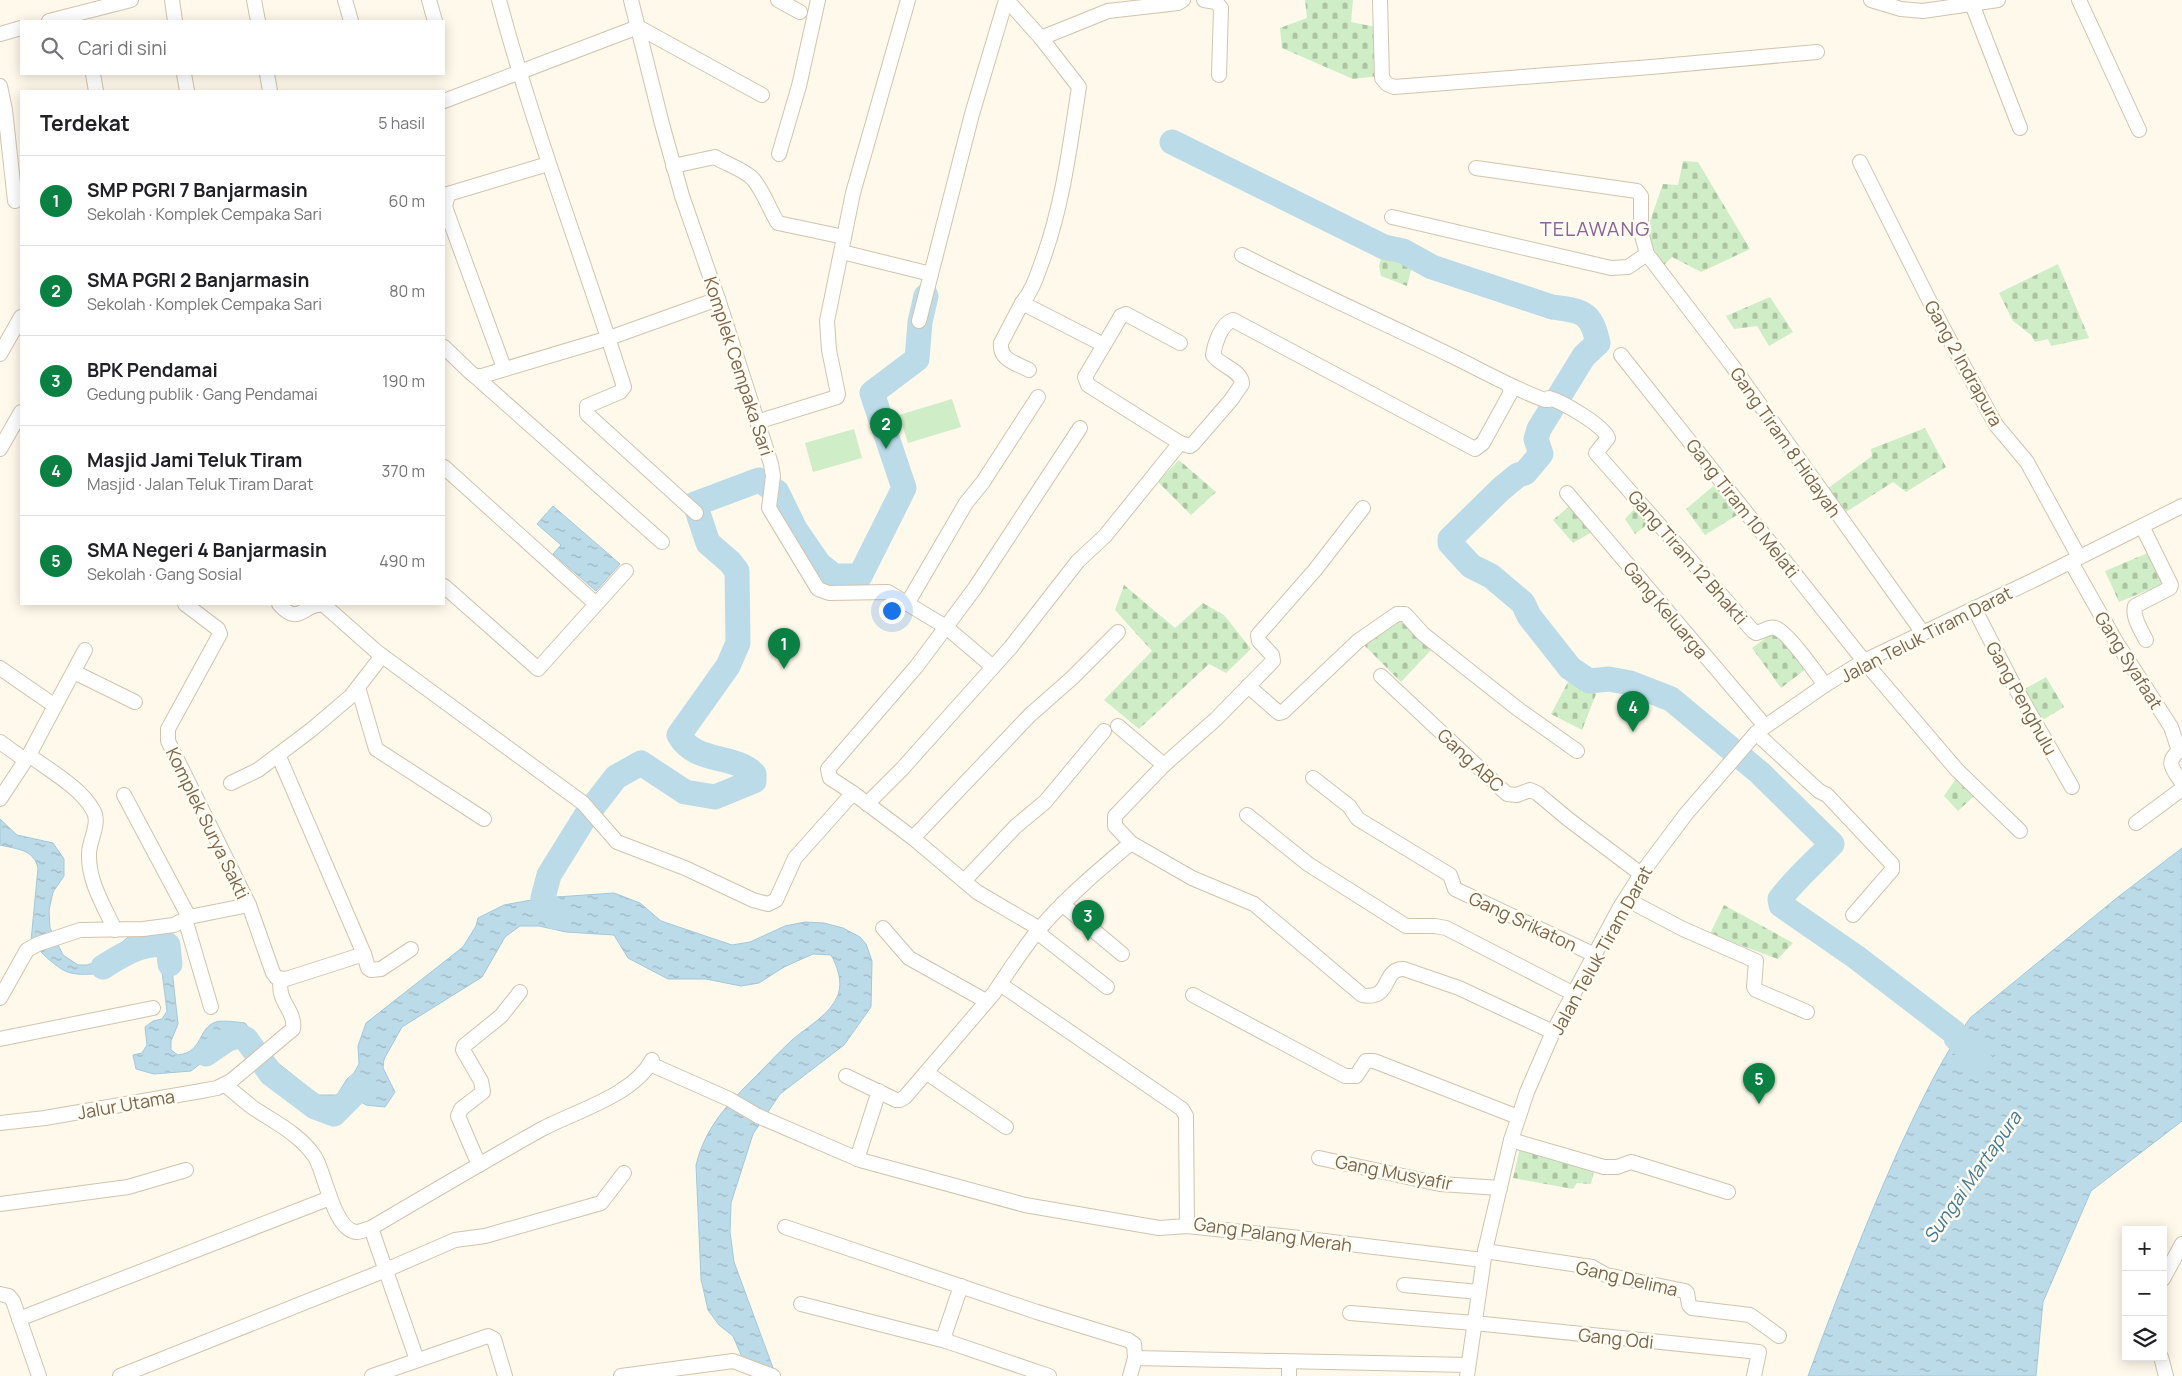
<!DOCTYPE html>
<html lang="id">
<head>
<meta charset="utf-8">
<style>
	body { margin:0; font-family:Manrope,sans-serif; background:#f2f2f2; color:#202124 }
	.controls { position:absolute; right:15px; bottom:15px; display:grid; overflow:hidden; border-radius:0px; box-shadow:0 2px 12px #0003 }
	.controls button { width:45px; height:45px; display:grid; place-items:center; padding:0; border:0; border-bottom:1px solid #e0e0e0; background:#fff; color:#202124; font:25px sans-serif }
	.you { position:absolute; left:891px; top:610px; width:18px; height:18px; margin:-12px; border:4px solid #fff; border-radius:50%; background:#1a73e8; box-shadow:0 0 0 8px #1a73e833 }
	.badge { display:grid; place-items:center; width:32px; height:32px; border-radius:50%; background:#0b8043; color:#fff; font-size:16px; font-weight:700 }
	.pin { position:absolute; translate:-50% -41px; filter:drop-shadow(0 1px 2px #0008) }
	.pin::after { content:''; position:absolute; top:26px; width:18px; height:15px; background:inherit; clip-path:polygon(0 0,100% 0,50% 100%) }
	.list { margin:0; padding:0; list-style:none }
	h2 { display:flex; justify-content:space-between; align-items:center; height:65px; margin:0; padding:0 20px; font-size:21px }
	h2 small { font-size:16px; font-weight:400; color:#757577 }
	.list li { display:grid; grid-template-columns:32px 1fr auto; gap:15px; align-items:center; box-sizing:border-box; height:90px; padding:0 20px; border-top:1px solid #e0e0e0 }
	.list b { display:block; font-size:19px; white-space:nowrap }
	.list p { margin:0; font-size:16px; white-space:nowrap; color:#757577 }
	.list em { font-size:16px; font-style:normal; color:#757577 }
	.icon { flex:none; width:28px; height:28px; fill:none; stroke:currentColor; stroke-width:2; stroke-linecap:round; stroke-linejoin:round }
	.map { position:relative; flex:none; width:2182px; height:1376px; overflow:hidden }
	.search { position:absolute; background:#fff; box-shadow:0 2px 12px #0003; left:20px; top:20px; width:425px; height:55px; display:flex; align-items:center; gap:12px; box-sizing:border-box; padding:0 18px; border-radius:0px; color:#757577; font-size:19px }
	.panel { position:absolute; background:#fff; box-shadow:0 2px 12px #0003; left:20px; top:90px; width:425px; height:515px; border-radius:0px }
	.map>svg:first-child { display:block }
	.cemetery { fill:url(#cemetery-stones) }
	.pitch { fill:#cfedc6 }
	.water { fill:url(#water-ripples); stroke:#a2c8dc }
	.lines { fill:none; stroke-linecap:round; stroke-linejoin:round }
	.river { stroke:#bcdbe9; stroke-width:25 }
	.minor-casing { stroke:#d2c3ae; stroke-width:16 }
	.minor { stroke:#fff; stroke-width:14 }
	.labels { text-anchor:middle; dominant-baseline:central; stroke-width:5; stroke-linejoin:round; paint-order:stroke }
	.street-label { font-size:18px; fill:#7b644b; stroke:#fffcf1 }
	.water-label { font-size:19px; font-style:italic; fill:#457a96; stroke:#fffcf1 }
	.quarter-label { font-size:20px; letter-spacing:1px; fill:#8e6396; stroke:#fffcf1 }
</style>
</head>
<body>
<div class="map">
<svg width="2182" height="1376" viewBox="0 0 2182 1376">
	<defs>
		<pattern id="cemetery-stones" width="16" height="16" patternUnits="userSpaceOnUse" patternTransform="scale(1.25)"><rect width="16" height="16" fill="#cfedc6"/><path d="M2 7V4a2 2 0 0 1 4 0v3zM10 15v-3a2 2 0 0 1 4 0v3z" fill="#adc4a3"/></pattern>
		<pattern id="water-ripples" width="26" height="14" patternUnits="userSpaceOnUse" patternTransform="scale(1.25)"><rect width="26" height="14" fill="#bcdbe9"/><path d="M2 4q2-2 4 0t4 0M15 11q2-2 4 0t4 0" fill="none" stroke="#9eb5bf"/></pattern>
	</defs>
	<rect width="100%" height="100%" fill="#fef9ea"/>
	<g class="cemetery">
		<path d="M 1305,0 L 1353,0 L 1351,22 L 1376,27 L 1378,76 L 1353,79 L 1282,48 L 1280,28 L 1307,18 Z"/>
		<path d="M 1683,161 L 1698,162 L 1750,249 L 1701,272 L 1672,257 L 1664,265 L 1645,235 L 1663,184 L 1678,185 Z"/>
		<path d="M 1383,252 L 1413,262 L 1407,286 L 1381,276 L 1379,266 Z"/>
		<path d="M 2058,264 L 2089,338 L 2051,346 L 2048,339 L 2035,342 L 2031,335 L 2013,321 L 1999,293 Z"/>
		<path d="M 1770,297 L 1793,332 L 1769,346 L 1757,326 L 1734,329 L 1726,316 Z"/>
		<path d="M 1925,428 L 1946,467 L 1906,492 L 1893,482 L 1846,512 L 1827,489 L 1872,456 L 1871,449 Z"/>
		<path d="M 1179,460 L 1216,492 L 1191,515 L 1158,482 Z"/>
		<path d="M 1717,483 L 1742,512 L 1705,535 L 1686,509 Z"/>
		<path d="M 1572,504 L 1594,531 L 1573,543 L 1553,520 Z"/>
		<path d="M 1638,505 L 1653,520 L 1635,534 L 1625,519 Z"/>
		<path d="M 2150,552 L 2163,584 L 2119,602 L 2105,571 Z"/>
		<path d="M 1124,585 L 1175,628 L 1203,603 L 1224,615 L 1251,649 L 1226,673 L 1209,664 L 1139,729 L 1104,700 L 1152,651 L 1115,610 Z"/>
		<path d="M 1400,616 L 1433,648 L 1401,682 L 1362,643 Z"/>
		<path d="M 1777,630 L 1806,669 L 1781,688 L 1752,648 Z"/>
		<path d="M 2046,677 L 2064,707 L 2041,721 L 2023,690 Z"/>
		<path d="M 1568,682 L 1596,694 L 1582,730 L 1551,714 Z"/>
		<path d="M 1957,777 L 1975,795 L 1958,811 L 1944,796 Z"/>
		<path d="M 1724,905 L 1793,943 L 1778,959 L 1710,934 Z"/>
		<path d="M 1520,1148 L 1595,1166 L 1591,1184 L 1577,1183 L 1573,1189 L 1513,1178 Z"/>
	</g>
	<g class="pitch">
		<path d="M 952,399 L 961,427 L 908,443 L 899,415 Z"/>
		<path d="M 854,429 L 862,458 L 813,472 L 805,443 Z"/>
	</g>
	<g class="water">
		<path d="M 553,506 L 620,564 L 596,591 L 553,554 L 561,545 L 537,524 Z"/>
		<path d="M 0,819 L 17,835 L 53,843 L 64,859 L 64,876 L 53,892 L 49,910 L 50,928 L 63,955 L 78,965 L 87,965 L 97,962 L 136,931 L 163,929 L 168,933 L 178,1024 L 171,1041 L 171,1050 L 178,1055 C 204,1052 197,1028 216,1022 C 224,1020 236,1022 245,1023 L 278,1063 L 318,1095 L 337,1095 L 347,1079 L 354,1073 L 359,1064 L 358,1046 L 366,1023 L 463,947 L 476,926 L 478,918 L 504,905 L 542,898 L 614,893 L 640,903 L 661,921 L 732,945 L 750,942 L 785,926 L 805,922 L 824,923 L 843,928 L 860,937 L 866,944 L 872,961 L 871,1007 L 844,1045 L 780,1094 L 753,1134 L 731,1203 L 730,1232 L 734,1262 L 776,1376 L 750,1376 L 733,1336 L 719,1325 L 708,1310 L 701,1279 L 696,1165 C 706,1125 729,1103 757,1075 C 769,1063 780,1051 792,1040 C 808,1026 830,1015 838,995 C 843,982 837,965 831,955 L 813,954 L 784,967 L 759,983 L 741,986 L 706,979 L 668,979 L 628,958 L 614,935 L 566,932 L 539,926 L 520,926 L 505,937 L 482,977 L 402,1027 L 384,1059 L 383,1068 L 395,1092 L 385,1107 L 366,1105 L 358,1100 L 334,1113 L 316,1110 L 253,1069 L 248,1062 L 251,1043 L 245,1036 L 236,1036 L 191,1071 L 154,1074 L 136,1069 L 133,1055 L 142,1053 L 147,1045 L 145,1027 L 153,1021 L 162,1019 L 167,1011 L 159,949 L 153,943 C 133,943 124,958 111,973 C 98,973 83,976 71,973 C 59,971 38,950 31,941 L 38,868 C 34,849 16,849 0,845 Z"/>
		<path d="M 2182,848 L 2182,1121 L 2091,1191 L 2043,1302 L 2036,1376 L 1808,1376 C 1836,1300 1865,1225 1898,1151 C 1920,1104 1940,1060 1970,1018 L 2118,897 Z"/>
	</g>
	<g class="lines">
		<g class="river">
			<path d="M 1172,142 L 1384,247 L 1403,251 L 1432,267 L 1552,307 C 1582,311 1591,311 1598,343 L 1584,356 L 1539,429 L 1536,439 L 1541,454 L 1525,473 L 1518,475 L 1501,489 L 1450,539 L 1450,543 L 1471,566 L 1491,576 L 1523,603 L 1529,616 L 1570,668 L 1589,681 L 1609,679 L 1630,683 L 1671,699 L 1760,773 L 1832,844 C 1815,862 1795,879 1780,899 L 1781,905 L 1856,957 L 1955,1033 L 1956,1038 L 1980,1061"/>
			<path d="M 555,917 L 543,898 L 549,875 L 585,817 L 616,777 L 641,763 L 685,792 L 715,797 L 754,781 L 754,774 C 735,754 695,764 679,735 L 728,666 L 738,643 L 737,571 L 730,562 L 708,543 L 695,504 L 759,480 L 777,492 L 795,529 L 819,564 L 834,576 L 860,576 L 904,488 L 872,393 L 917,359 L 920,322 L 926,296"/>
			<path d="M 103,967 C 124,954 142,942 168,945 L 170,964"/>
			<path d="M 206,1054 L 228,1039 L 239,1036 L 246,1039 L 271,1074 L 315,1107 L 334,1114 L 354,1094 L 359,1085"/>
		</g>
		<g class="minor-casing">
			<g id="minor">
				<path d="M 172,0 L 175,21"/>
				<path d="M 254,0 L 258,21"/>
				<path d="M 345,0 L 351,21"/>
				<path d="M 429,0 L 435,21"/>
				<path d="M 499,0 C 534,131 583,257 624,387 L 620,392 L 587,406 L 587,414 L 696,513"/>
				<path d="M 631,0 L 662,124 L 682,196 L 718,299 L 771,464 L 773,476 L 769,508 L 818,589 L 829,593 L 888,592 L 946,627 L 993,667"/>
				<path d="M 778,0 L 800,12"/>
				<path d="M 1007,0 L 1041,38 L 1079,87 C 1070,145 1063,204 1043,259 C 1037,275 1033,290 1022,303"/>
				<path d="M 1204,0 L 1216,2 L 1221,8 L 1219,75"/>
				<path d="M 1380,0 L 1382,78 L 1387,84 L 1394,87 L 1651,67 L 1817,52"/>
				<path d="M 1871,0 L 1901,9 L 1923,11 L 1998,0"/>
				<path d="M 2079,0 L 2139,130"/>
				<path d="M 1972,4 L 2020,128"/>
				<path d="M 49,21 L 131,0"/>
				<path d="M 0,34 L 21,28"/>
				<path d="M 1041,38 L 1108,11 L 1178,3 L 1183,0"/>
				<path d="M 93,74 L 96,91"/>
				<path d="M 184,74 L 187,91"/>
				<path d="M 267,74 L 270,91"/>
				<path d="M 0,86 L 5,110 L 15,201"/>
				<path d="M 444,101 L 638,27 L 762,95"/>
				<path d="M 779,154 L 799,86 L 818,0"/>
				<path d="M 1860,162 L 1942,326 L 1996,425 L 2027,462 L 2079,557"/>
				<path d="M 673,166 L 715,157 C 726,164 745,170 753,179 C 764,192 769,209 778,223 L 844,237"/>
				<path d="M 1476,168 L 1637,191 L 1641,196 L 1641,232 L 1647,254 L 1731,364 L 1923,633"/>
				<path d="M 1392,217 L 1611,268 L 1628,267 L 1647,254"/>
				<path d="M 842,252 L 931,274"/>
				<path d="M 1242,255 C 1311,290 1382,322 1452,356 C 1483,371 1512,388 1545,400 L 1548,400 L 1549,398 C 1563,402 1603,425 1608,438 L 1596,453 L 1753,631 L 1756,633 C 1762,632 1770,626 1775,628 C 1786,630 1817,674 1825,685"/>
				<path d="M 919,321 L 972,114 L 1006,0"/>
				<path d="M 1104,345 L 1121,316 L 1126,314 L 1180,343"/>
				<path d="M 444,347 L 471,373 L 475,376 L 482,376 L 609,338 L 718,299"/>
				<path d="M 0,354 L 21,317"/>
				<path d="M 1621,355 L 1864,661 L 1957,770 L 2020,831"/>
				<path d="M 504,368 L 445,207 L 448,194 L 548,164"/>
				<path d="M 475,376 L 662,542"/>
				<path d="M 757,422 L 837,397 L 838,394 L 829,350 L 827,321 L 853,193 L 908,0"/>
				<path d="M 1180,443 L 1190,446 L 1193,444 L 1231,400 L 1242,384 C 1242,370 1220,366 1213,355 C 1215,343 1221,324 1233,320 L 1475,449 L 1483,443 L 1511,392 L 1509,386"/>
				<path d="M 0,449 L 21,412"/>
				<path d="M 444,467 L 596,604"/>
				<path d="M 1567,493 L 1765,726"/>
				<path d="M 1363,508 L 1315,570 L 1258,635 L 1259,641 L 1272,655 L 1273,661 L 1216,719 L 1164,765 L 1115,816 L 1115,826 L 1131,843 L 1192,878 L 1254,904 L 1362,995 C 1393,1001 1381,968 1404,969 L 1459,988 L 1553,1032"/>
				<path d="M 2142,526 L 2171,585 L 2170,588 L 2135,606 C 2132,617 2141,630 2146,640"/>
				<path d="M 2071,562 L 2115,640 L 2171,727 L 2179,751 C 2164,763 2174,770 2182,783"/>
				<path d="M 444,586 L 538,669 L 626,571"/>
				<path d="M 185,604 L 218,629 L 220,634 L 168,729 L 168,741 L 249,905 L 273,973 L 277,978 L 286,979 L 364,954 L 280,759"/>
				<path d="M 279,604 C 300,628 303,602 324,605 L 377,652 L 583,803 L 617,842 L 685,868 L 753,900 L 768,904 L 776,900 L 795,858 L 853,793"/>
				<path d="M 907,604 L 966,503 L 983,482 L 1038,397"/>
				<path d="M 1974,608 L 2011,680 L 2072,787"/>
				<path d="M 0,668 L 55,706 L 29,755 L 0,799"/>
				<path d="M 74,672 L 135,702"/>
				<path d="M 1381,676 L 1507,794 L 1517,795 L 1530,790 L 1537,793 L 1568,819 L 1641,874"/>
				<path d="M 1248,686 L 1279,713 L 1283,712 L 1358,641 L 1397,614 L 1405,614 L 1423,634 L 1518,709 L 1577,751"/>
				<path d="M 358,687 L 376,749 L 484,819"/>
				<path d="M 55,706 L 85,650"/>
				<path d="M 1118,726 L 1164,765"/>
				<path d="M 1756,733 L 1819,791 L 1827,795 L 1892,864 L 1892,870 L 1853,915"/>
				<path d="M 0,742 L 25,760"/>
				<path d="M 29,755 C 50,771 80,787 93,810 C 101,823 89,840 89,854 C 88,881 104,906 115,930"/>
				<path d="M 1313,778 L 1349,806 L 1358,819 L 1450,875 L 1455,889 L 1595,955"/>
				<path d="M 231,783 L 258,770 L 311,730 L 351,696 L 382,656"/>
				<path d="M 124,795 L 189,917"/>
				<path d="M 867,804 L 902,769 L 1011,647 L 1078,561 L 1105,536 L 1180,443 L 1088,385 L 1085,377 L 1104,345 L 1022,303 L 1001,343 C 999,360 1016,363 1029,370"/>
				<path d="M 1247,815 L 1308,864 L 1406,926 L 1435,926 L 1446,928 L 1574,994"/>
				<path d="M 2136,823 L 2182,789"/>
				<path d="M 913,838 L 1030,715 L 1072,678 L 1118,632"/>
				<path d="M 964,881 L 1016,826 L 1045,802 L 1104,731"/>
				<path d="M 1626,899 L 1683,929 L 1756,961 L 1754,987 L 1756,990 L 1807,1012"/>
				<path d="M 1062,904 L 1122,954"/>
				<path d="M 185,919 L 211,1007"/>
				<path d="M 883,928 L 909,958 L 986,1001"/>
				<path d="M 1040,929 L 977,892 L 913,838 L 853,793 L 830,778 L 828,769 L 916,667 L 946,627 L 975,588 L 1080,428"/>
				<path d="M 1037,932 L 1107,987"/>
				<path d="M 364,954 L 368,968 L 371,970 L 381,969 L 411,949"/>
				<path d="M 1000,984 L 1182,1109 L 1186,1116 L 1187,1226"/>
				<path d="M 1193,995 L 1345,1076 L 1356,1076 L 1366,1061 L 1374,1061 L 1518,1117"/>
				<path d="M 0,998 L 27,950 L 38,944 L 80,930 L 143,929 L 174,925 L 189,917 L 249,905"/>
				<path d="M 0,1039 L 153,1008"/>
				<path d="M 650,1064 L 729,1099 L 758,1116 L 860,1160 L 1025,1205 L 1159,1228 L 1187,1226 L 1291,1237 L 1483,1260"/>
				<path d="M 927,1073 L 1006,1127"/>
				<path d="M 846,1076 L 896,1100 L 900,1100 L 905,1097 L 994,993 C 1009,971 1023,948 1041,927 C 1068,896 1099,870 1131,843"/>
				<path d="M 225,1085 C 234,1092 243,1100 252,1107 C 274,1122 300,1134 315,1157 C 325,1173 334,1230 356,1232 C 361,1232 366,1229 371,1228 C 427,1195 483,1162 540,1130 C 575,1111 633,1096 652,1060"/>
				<path d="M 0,1123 L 45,1118 L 201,1091 L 217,1088 L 231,1081 L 293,1029 C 296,1010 276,1002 281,979"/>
				<path d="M 1511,1140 L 1604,1167 L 1617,1167 L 1631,1162 L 1728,1192"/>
				<path d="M 1319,1158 L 1440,1184 L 1500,1188"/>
				<path d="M 857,1159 L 879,1091"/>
				<path d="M 479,1165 L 458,1116 L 461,1109 L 483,1092 L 481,1081 L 463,1050 L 464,1046 L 501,1016 L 520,992"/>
				<path d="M 0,1204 L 128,1187 L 186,1170"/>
				<path d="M 785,1227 L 1037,1312 L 1128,1340 L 1134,1344 L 1135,1358"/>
				<path d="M 371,1228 L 417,1360"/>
				<path d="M 1485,1251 L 1592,1267 L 1606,1275 L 1685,1291 L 1687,1293 L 1689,1305 L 1692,1308 L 1750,1315 L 1779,1336"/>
				<path d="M 2163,1279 L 2182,1244"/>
				<path d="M 1404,1285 L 1479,1292"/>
				<path d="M 961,1286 L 945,1333 L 946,1341 L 1049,1376"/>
				<path d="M 0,1294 L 9,1296 L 13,1301 L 39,1376"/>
				<path d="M 801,1304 L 946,1341"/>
				<path d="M 1350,1313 L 1474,1323 L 1759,1352 L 1754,1376"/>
				<path d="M 19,1319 L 330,1198"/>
				<path d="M 2161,1357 L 2166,1376"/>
				<path d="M 1289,1362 L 1289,1376"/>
				<path d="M 120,1376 L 386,1270 L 455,1240 L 485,1236 L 601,1203 L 624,1173"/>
				<path d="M 372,1376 L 488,1336 L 494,1339 L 505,1376"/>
				<path d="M 621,1376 L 733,1361 L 773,1376"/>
				<path d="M 1130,1376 L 1135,1358 L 1468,1365"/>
				<path d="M 1467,1376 L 1485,1251 L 1511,1140 L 1527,1092 L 1553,1032 L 1619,909 L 1641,874 L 1686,814 L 1756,733 L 1825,685 L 1864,661 L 2034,580 L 2182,506"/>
			</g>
		</g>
		<use href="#minor" class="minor"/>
	</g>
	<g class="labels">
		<g class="street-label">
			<text transform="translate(1964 363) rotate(61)">Gang 2 Indrapura</text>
			<text transform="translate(739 366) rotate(72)">Komplek Cempaka Sari</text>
			<text transform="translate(1786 442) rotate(55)">Gang Tiram 8 Hidayah</text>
			<text transform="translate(1743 508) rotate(52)">Gang Tiram 10 Melati</text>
			<text transform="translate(1688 557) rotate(49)">Gang Tiram 12 Bhakti</text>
			<text transform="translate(1666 610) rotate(50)">Gang Keluarga</text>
			<text transform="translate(1926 634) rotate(-27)">Jalan Teluk Tiram Darat</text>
			<text transform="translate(2129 660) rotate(58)">Gang Syafaat</text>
			<text transform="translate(2022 698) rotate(61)">Gang Penghulu</text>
			<text transform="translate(1471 760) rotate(43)">Gang ABC</text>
			<text transform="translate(208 823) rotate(64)">Komplek Surya Sakti</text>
			<text transform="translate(1523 921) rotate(25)">Gang Srikaton</text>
			<text transform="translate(1601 950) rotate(-61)">Jalan Teluk Tiram Darat</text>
			<text transform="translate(126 1104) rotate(-10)">Jalur Utama</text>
			<text transform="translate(1394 1172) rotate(11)">Gang Musyafir</text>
			<text transform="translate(1273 1234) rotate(8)">Gang Palang Merah</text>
			<text transform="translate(1627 1278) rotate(13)">Gang Delima</text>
			<text transform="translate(1616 1338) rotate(6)">Gang Odi</text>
		</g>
		<g class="water-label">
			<text transform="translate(1972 1177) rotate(-55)">Sungai Martapura</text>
		</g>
		<g class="quarter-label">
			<text x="1595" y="228">TELAWANG</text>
		</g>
	</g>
</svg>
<div class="controls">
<button>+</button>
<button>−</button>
<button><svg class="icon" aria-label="layers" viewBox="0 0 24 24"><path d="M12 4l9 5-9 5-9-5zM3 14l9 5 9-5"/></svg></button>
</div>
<div class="you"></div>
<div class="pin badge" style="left:784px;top:669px">1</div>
<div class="pin badge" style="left:886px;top:449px">2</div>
<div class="pin badge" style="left:1088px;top:941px">3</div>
<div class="pin badge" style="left:1633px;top:732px">4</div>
<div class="pin badge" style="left:1759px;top:1104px">5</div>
<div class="search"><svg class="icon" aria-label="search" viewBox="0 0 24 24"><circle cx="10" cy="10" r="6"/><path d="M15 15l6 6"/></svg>Cari di sini</div>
<section class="panel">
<h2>Terdekat<small>5 hasil</small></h2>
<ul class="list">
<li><span class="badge">1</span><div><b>SMP PGRI 7 Banjarmasin</b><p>Sekolah · Komplek Cempaka Sari</p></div><em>60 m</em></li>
<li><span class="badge">2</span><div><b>SMA PGRI 2 Banjarmasin</b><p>Sekolah · Komplek Cempaka Sari</p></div><em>80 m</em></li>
<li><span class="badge">3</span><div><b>BPK Pendamai</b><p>Gedung publik · Gang Pendamai</p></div><em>190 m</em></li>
<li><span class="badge">4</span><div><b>Masjid Jami Teluk Tiram</b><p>Masjid · Jalan Teluk Tiram Darat</p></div><em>370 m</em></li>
<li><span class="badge">5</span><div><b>SMA Negeri 4 Banjarmasin</b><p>Sekolah · Gang Sosial</p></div><em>490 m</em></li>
</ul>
</section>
</div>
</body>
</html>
